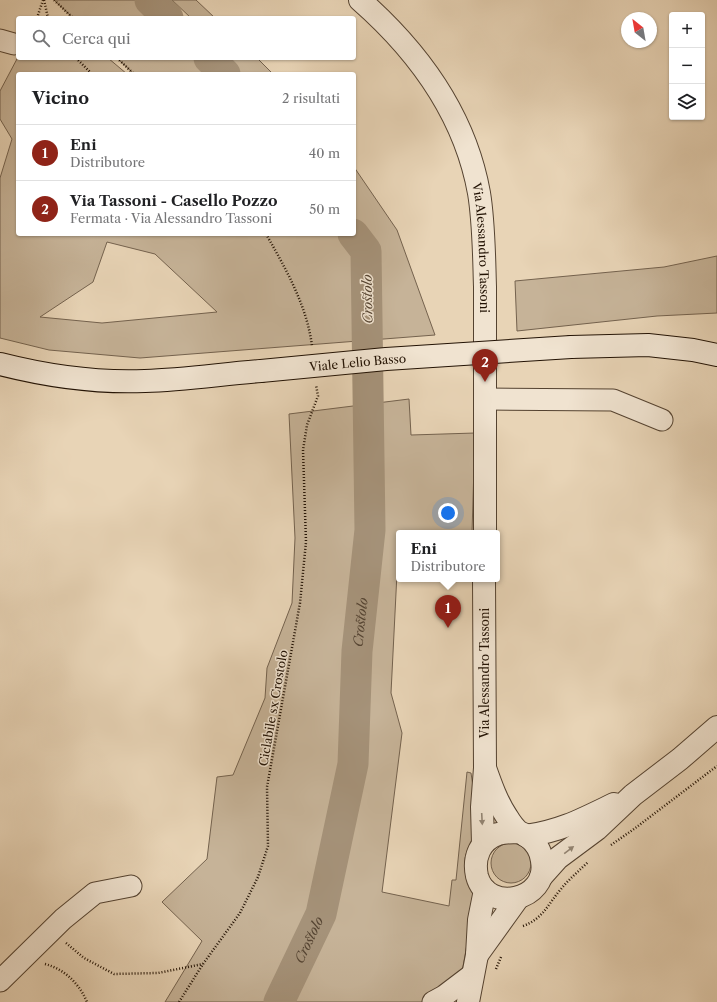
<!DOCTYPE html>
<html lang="it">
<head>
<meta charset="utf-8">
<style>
	body { margin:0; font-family:"Libre Caslon Text",serif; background:#f2f2f2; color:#202124 }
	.controls { position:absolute; right:12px; top:12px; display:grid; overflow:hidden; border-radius:4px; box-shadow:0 1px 3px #0004 }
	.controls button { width:36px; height:36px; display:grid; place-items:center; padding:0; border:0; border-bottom:1px solid #e0e0e0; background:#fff; color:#202124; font:20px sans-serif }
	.compass { position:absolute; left:621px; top:12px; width:36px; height:36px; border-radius:50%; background:#fff; box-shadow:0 1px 3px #0004; rotate:329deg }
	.you { position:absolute; left:448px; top:513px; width:14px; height:14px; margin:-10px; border:3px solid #fff; border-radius:50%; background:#1a73e8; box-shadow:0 0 0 6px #1a73e833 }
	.badge { display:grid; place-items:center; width:26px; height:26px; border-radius:50%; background:#8f2418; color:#fff; font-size:13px; font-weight:700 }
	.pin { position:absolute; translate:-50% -33px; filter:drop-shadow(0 1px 2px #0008) }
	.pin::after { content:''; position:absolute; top:21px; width:14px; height:12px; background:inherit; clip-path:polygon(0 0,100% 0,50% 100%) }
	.popup { position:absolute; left:396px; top:530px; width:104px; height:52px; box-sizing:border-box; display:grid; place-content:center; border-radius:4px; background:#fff; filter:drop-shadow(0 1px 3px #0005); font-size:13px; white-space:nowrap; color:#757577 }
	.popup b { font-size:15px; color:#202124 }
	.popup::after { content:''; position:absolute; left:50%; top:100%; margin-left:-8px; border:8px solid transparent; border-top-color:#fff }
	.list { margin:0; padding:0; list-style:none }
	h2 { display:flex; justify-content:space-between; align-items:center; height:52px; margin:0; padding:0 16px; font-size:17px }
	h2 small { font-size:13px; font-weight:400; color:#757577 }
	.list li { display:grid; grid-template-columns:26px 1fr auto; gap:12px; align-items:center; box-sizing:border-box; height:56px; padding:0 16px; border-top:1px solid #e0e0e0 }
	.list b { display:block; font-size:15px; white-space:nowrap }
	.list p { margin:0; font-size:13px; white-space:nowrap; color:#757577 }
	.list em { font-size:13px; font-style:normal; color:#757577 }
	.icon { flex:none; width:22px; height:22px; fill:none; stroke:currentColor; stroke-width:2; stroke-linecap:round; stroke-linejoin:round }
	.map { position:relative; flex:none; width:717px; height:1002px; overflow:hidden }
	.search { position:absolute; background:#fff; box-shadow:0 1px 3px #0004; left:16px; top:16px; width:340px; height:44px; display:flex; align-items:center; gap:10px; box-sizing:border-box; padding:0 14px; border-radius:4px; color:#757577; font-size:15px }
	.panel { position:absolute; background:#fff; box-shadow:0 1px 3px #0004; left:16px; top:72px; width:340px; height:164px; border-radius:4px }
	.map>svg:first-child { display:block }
	.green { fill:#c6b398; stroke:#74624e; fill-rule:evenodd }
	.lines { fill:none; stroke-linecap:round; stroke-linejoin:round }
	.river { stroke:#a59279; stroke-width:31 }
	.minor-casing { stroke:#544230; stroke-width:23 }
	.tertiary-casing { stroke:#544230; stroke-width:24 }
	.secondary-casing { stroke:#221204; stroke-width:24 }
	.path { stroke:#221204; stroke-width:2.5; stroke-dasharray:1 2; stroke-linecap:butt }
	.minor { stroke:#f0e3d0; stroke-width:21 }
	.tertiary { stroke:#f0e3d0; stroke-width:22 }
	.secondary { stroke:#f0e3d0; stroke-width:22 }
	.secondary-bridge-casing { stroke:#221204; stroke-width:24; stroke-linecap:butt }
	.secondary-bridge { stroke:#f0e3d0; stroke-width:22 }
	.oneway { fill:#938574 }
	.labels { text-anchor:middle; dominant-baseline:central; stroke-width:3; stroke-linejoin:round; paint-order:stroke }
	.street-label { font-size:12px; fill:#221204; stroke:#f0e3d0 }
	.water-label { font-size:13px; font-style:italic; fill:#564533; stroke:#f0e3d0 }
</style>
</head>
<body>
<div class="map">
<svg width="717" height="1002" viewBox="0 0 717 1002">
	<rect width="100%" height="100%" fill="#e8d4b6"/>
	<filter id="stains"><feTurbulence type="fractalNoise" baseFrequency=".005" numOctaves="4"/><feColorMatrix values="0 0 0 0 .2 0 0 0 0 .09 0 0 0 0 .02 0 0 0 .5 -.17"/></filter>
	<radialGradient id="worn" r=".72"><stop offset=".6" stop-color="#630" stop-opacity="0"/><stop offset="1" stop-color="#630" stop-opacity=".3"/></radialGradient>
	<g class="green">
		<path d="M 54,0 L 136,0 L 155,18 L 73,18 Z"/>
		<path d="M 172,0 L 196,0 L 215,18 L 191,18 Z"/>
		<path d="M 18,57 L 108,58 L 127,74 L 18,74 L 18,234 L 354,234 L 354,167 L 397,230 L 435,335 L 140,358 L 49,350 L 0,338 L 0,178 L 12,139 L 0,119 L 0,91 ZM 107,242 L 155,254 L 217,312 L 102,323 L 40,317 L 93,282 Z"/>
		<path d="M 117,58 L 197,58 L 208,69 L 218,58 L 257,58 L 273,74 L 134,74 Z"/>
		<path d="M 717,256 L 717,313 L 657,316 L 517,331 L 515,281 L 664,267 Z"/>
		<path d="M 409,399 L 411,435 L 475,433 L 472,533 L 399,533 L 391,693 L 402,733 L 382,892 L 449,906 L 452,880 L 456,880 L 467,772 L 471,773 L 473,786 L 473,840 L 468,848 L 465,858 L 465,868 L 475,900 L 462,972 L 442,991 L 422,1002 L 165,1002 L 202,941 L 162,902 L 207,859 L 217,777 L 233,775 L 265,698 L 267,668 L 292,603 L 295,538 L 289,414 Z"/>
		<circle cx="511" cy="863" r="20"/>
	</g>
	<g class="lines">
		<g class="river">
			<path d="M 150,0 L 168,18"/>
			<path d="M 209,58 L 225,74"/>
			<path id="s1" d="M 279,1002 L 321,914 L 353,764 L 357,651 L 370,530 L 366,251 L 353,234"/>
		</g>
		<g class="minor-casing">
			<g id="minor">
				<path d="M 0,40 L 14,44"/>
				<path d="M 486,399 L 613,400 L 662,420"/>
				<path d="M 0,981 L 63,919 L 95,893 L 131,886"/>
				<path d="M 433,1002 L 444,996 L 473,974"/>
			</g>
		</g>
		<g class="tertiary-casing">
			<g id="tertiary">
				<path id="s2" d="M 360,0 C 418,51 465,115 479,193 C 484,223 484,256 485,287 L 485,533"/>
				<path d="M 485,768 C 491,785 497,802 507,817 C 510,822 514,828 519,832 C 521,833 524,834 527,836 C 535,842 541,851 542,861 C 549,901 487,914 477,876 C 473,858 480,840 498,834 C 505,832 512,832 519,832"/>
				<path d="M 526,836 C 561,831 583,819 614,804"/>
				<path d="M 483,843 L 482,807 L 485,768 L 484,579"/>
				<path d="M 541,877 L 558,858 L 597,829 L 633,795 L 680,759 L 717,727"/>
				<path d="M 477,955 L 518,898"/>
				<path d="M 468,1002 L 477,955 L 479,920 L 485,890"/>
			</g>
		</g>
		<g class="secondary-casing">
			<g id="secondary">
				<path d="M 571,347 L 648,345 L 693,350 L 717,355"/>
				<path d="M 0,364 C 47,376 96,383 145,381 C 184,380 222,374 261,371"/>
			</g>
		</g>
		<g class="path">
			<path d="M 44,0 L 48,18"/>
			<path d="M 54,0 L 73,18"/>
			<path d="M 37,18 L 43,0"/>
			<path d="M 76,58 L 92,74"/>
			<path d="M 117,58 L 134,74"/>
			<path d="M 266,234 C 286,269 307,306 312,346"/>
			<path d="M 611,845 L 634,829 L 717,766"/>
			<path d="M 523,926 C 543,919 548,904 561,889 C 569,879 579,871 588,862"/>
			<path d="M 66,943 L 84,958 L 114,974 L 158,973 L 203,964"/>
			<path d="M 45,964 C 64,969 79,983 87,1002"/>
			<path d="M 496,969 L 501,957"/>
			<path d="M 179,1002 L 203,964 L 240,913 L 258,877 L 268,846 L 267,787 L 300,603 L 306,542 L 303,450 L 307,425 L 318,396 L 316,385"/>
		</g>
		<use href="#minor" class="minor"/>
		<use href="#tertiary" class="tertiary"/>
		<use href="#secondary" class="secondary"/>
		<g class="secondary-bridge-casing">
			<g id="secondary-bridge">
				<path id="s3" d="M 261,371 L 386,359 L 571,347"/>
			</g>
		</g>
		<use href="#secondary-bridge" class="secondary-bridge"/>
	</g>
	<defs><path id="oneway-solid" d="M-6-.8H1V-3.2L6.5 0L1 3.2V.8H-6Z"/></defs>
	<g class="oneway">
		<use href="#oneway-solid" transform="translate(482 819) rotate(87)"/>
		<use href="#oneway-solid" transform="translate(569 850) rotate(-37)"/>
	</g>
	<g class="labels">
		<g class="street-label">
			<text stroke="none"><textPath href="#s2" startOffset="286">Via Alessandro Tassoni</textPath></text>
			<text stroke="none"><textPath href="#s3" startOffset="97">Viale Lelio Basso</textPath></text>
			<text transform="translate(484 673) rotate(-90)">Via Alessandro Tassoni</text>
			<text transform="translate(273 708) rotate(-80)">Ciclabile sx Crostolo</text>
		</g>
		<g class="water-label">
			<text transform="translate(367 299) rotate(-91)">Crostolo</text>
			<text stroke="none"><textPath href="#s1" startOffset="393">Crostolo</textPath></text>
			<text stroke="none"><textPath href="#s1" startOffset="69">Crostolo</textPath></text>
		</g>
	</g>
	<rect width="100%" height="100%" filter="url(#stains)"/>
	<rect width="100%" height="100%" fill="url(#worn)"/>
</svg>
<div class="controls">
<button>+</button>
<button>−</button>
<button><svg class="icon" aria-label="layers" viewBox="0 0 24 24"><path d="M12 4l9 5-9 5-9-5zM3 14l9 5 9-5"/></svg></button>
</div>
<svg class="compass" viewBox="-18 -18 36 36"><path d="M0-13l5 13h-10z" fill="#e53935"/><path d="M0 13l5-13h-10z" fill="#757577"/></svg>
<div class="you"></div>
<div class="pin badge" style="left:448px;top:628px">1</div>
<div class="popup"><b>Eni</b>Distributore</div>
<div class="pin badge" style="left:485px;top:382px">2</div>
<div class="search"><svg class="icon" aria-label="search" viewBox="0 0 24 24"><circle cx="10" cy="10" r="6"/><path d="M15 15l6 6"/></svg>Cerca qui</div>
<section class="panel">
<h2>Vicino<small>2 risultati</small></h2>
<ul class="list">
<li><span class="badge">1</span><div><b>Eni</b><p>Distributore</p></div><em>40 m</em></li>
<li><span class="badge">2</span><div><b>Via Tassoni - Casello Pozzo</b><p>Fermata · Via Alessandro Tassoni</p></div><em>50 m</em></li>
</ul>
</section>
</div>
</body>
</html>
